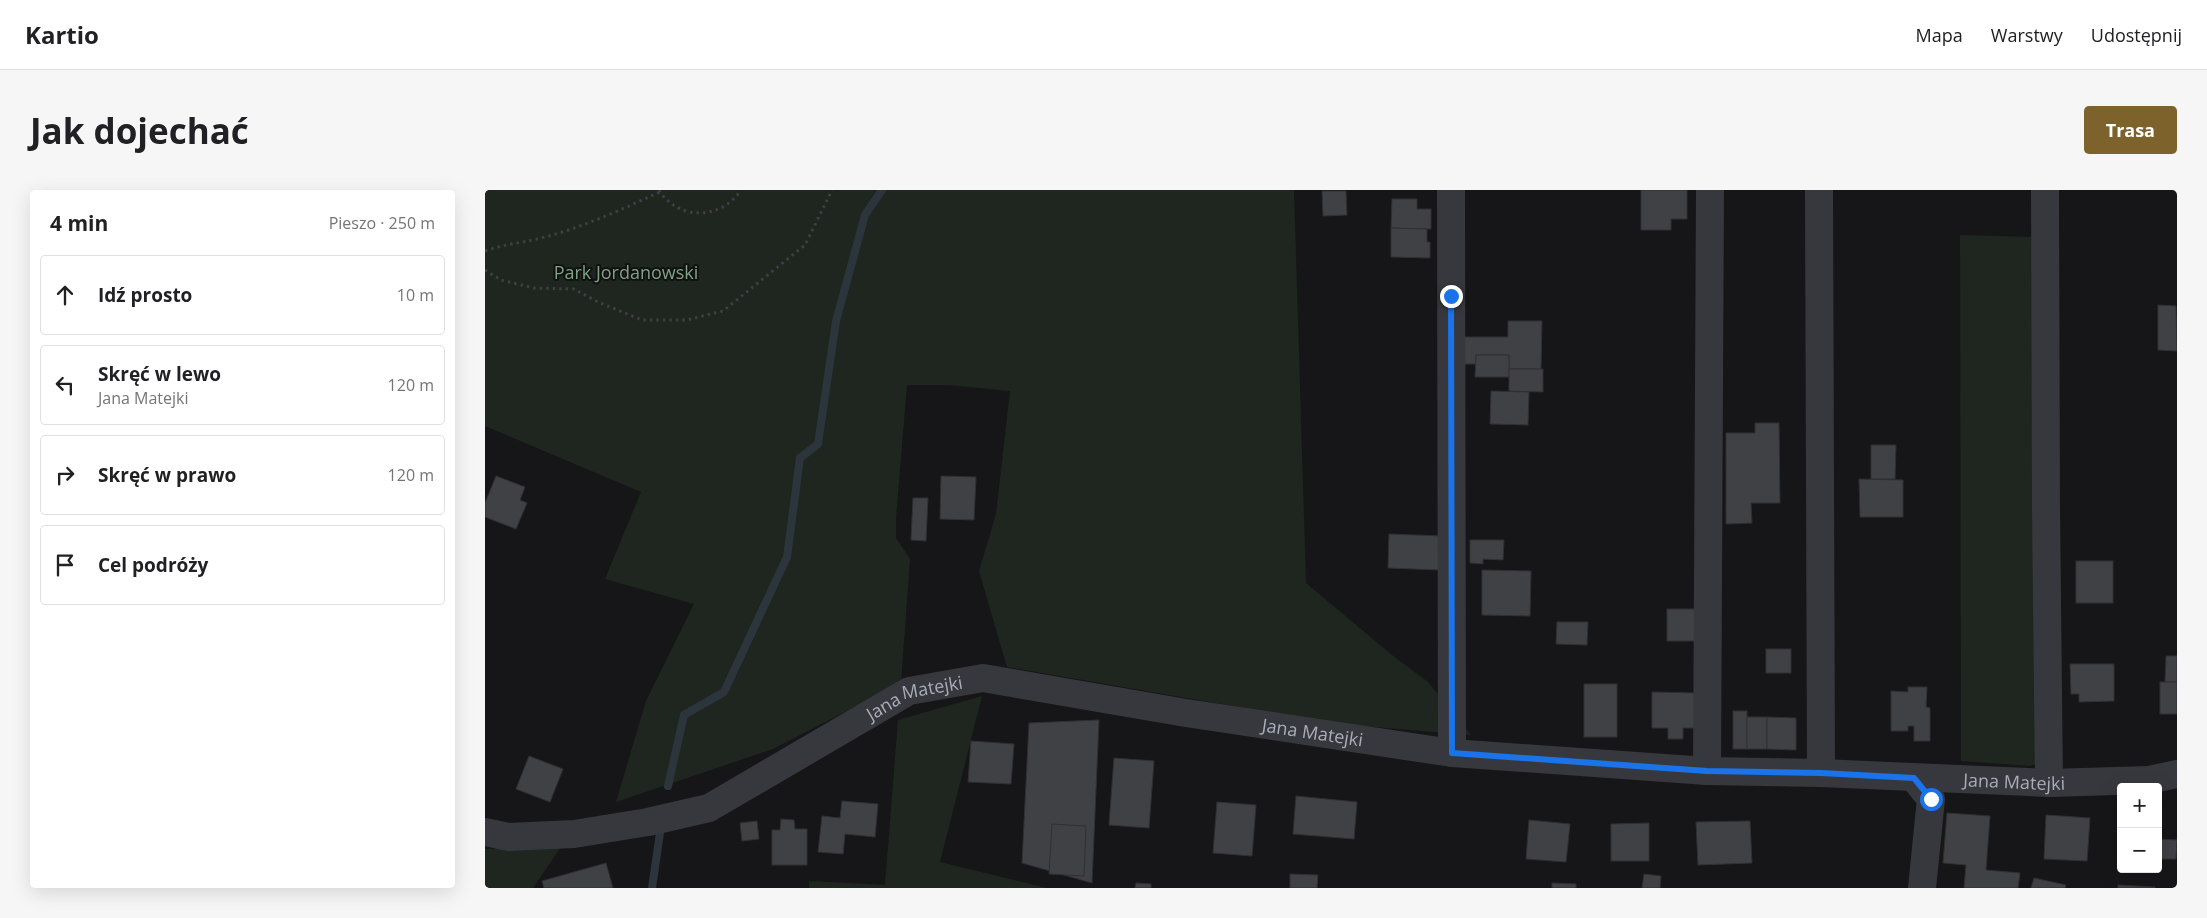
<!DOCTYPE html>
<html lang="pl">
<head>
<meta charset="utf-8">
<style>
	body { margin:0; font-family:"Open Sans",sans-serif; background:#f6f6f6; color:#202124 }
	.controls { position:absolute; right:15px; bottom:15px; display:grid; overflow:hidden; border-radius:5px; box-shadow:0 5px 20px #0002 }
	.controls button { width:45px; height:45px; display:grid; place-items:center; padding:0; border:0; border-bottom:1px solid #e0e0e0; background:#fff; color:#202124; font:25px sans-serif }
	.stop { position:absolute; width:15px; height:15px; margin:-11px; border:4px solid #1a73e8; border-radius:50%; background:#fff }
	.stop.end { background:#1a73e8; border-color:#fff; box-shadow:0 1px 5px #0008 }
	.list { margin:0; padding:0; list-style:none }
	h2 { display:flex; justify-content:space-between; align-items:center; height:65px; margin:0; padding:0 20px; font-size:21px }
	h2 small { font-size:16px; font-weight:400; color:#757577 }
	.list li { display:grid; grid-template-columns:32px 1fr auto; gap:15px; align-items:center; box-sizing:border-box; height:80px; margin:0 10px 10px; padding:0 10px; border:1px solid #e0e0e0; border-radius:5px }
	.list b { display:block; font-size:19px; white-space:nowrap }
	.list p { margin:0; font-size:16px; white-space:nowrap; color:#757577 }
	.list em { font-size:16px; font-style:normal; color:#757577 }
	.icon { flex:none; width:28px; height:28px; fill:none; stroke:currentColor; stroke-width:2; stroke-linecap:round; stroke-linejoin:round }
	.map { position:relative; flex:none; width:1692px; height:698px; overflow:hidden; border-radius:5px }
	header { display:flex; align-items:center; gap:30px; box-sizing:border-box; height:70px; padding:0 25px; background:#fff; border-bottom:1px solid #e0e0e0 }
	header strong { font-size:24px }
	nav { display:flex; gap:28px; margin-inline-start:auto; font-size:18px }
	.intro { display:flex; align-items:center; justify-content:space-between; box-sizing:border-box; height:120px; padding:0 30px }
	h1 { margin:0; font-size:35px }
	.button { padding:12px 22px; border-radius:5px; background:#7e622b; color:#fff; font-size:18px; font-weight:700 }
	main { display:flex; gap:30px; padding:0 30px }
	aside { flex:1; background:#fff; border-radius:5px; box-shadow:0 5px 20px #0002 }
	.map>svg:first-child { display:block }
	.green { fill:#1e261f }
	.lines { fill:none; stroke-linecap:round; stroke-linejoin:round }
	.stream { stroke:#2c353c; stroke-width:8 }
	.building { fill:#404145; stroke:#303034 }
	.path { stroke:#3d3f44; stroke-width:3; stroke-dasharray:2.5 4; stroke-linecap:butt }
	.minor { stroke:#37383d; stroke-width:28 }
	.route { stroke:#1a73e8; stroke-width:6 }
	.labels { text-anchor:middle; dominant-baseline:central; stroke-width:4; stroke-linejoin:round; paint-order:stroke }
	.park-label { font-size:18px; fill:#7fa381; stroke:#111113 }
	.street-label { font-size:18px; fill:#a8adb8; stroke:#111113 }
</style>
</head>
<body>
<header>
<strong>Kartio</strong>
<nav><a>Mapa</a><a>Warstwy</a><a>Udostępnij</a></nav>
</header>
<div class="intro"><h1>Jak dojechać</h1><a class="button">Trasa</a></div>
<main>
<aside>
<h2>4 min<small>Pieszo · 250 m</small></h2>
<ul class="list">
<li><svg class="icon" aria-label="ahead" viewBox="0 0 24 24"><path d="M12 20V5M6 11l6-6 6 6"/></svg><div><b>Idź prosto</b></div><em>10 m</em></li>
<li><svg class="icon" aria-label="left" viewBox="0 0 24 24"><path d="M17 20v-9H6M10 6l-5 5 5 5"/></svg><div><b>Skręć w lewo</b><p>Jana Matejki</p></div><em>120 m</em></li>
<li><svg class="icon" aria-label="right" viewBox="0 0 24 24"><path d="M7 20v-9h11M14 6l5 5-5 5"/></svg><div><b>Skręć w prawo</b></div><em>120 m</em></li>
<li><svg class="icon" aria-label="arrive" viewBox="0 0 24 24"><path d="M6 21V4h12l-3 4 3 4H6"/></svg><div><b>Cel podróży</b></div></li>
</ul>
</aside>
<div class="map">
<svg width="1692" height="698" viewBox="0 0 1692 698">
	<rect width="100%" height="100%" fill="#161618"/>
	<g class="green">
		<path d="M 0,0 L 809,0 L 821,393 L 907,465 L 943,492 L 986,545 L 852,534 L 522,477 L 494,381 L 511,324 L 525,201 L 463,195 L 422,195 L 411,328 L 411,348 L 425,369 L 416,493 L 288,559 L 131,612 L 161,511 L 209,414 L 120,389 L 156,302 L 0,236 Z"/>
		<path d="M 1475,45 L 1549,47 L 1558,571 L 1545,576 L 1476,571 Z"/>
		<path d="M 497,506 L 455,672 L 562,698 L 324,698 L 324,691 L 400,695 L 413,530 Z"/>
		<path d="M 76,657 L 48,698 L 0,698 L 0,659 Z"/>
	</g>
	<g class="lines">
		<g class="stream">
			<path d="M 183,596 L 199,525 L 239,502 L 302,367 L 315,268 L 333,254 L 351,131 L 380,25 L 397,0"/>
			<path d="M 167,698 L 176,636"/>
		</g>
	</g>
	<g class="building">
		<path d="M 1156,0 L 1202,0 L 1202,29 L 1186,29 L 1186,40 L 1156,40 Z"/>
		<path d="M 837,1 L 861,1 L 862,25 L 838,26 Z"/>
		<path d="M 907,9 L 932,9 L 932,19 L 946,19 L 946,39 L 906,38 Z"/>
		<path d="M 906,38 L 942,39 L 942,52 L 945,52 L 945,68 L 906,67 Z"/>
		<path d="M 1673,115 L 1691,116 L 1692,161 L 1673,160 Z"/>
		<path d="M 1023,131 L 1057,131 L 1056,179 L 1024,179 L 1024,165 L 991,165 L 991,174 L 976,174 L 976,147 L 1023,147 Z"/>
		<path d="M 991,165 L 1024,165 L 1024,187 L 990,187 Z"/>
		<path d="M 1024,179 L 1058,179 L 1058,202 L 1024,201 Z"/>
		<path d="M 1006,201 L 1044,202 L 1043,235 L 1005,234 Z"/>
		<path d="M 1270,233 L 1294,233 L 1295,313 L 1266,313 L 1267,333 L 1241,334 L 1241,243 L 1270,243 Z"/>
		<path d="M 1386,255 L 1411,255 L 1410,289 L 1386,289 Z"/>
		<path d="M 11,286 L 40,297 L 35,310 L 42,313 L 31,339 L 0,327 L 0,313 Z"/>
		<path d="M 456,286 L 491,287 L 489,330 L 455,329 Z"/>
		<path d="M 1374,289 L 1418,290 L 1418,327 L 1375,327 Z"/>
		<path d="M 428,308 L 443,308 L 441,351 L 426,350 Z"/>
		<path d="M 904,344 L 957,346 L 955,380 L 903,378 Z"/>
		<path d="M 985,350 L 1019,350 L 1018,370 L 998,369 L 998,374 L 985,373 Z"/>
		<rect x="1591" y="371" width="37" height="42"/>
		<path d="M 997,380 L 1046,381 L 1045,426 L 997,425 Z"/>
		<rect x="1182" y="419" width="31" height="32"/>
		<path d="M 1072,432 L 1103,432 L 1102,455 L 1071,454 Z"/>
		<rect x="1281" y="459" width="25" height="24"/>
		<path d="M 1681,466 L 1692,466 L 1692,492 L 1680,492 Z"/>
		<path d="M 1585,474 L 1629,474 L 1629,511 L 1594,512 L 1594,504 L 1586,504 Z"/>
		<rect x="1675" y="492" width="17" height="32"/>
		<rect x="1099" y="494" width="33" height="53"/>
		<path d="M 1423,497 L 1442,497 L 1441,517 L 1445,518 L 1445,551 L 1429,551 L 1429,536 L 1423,536 L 1423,541 L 1406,541 L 1406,501 L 1423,502 Z"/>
		<path d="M 1167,502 L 1210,503 L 1210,538 L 1198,538 L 1198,549 L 1183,549 L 1183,538 L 1167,538 Z"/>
		<rect x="1248" y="521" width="14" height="38"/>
		<rect x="1262" y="527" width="20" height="32"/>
		<path d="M 1282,527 L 1311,528 L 1311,560 L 1282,559 Z"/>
		<path d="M 614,530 L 607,693 L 537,673 L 544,533 Z"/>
		<path d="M 486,551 L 529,554 L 526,594 L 483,592 Z"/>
		<path d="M 44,566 L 78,579 L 65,612 L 31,599 Z"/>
		<path d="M 629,568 L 669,571 L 664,638 L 624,635 Z"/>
		<path d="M 811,606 L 872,612 L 869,649 L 808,644 Z"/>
		<path d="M 357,611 L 393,614 L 390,647 L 360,644 L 358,664 L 333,662 L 337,626 L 355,628 Z"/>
		<path d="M 732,612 L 771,615 L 767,666 L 728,663 Z"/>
		<path d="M 1462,623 L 1505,626 L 1501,680 L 1535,683 L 1533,698 L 1479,698 L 1481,675 L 1458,673 Z"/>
		<path d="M 1561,625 L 1605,628 L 1602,671 L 1559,669 Z"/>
		<path d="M 296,629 L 309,630 L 310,639 L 322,639 L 322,675 L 287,675 L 287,640 L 295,640 Z"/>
		<path d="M 1044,630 L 1085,634 L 1081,672 L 1041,669 Z"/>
		<path d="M 272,631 L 274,649 L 257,651 L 255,633 Z"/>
		<path d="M 1265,631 L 1267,673 L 1213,675 L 1211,632 Z"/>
		<path d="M 1164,633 L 1164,671 L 1126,671 L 1126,634 Z"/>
		<path d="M 567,634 L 601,636 L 599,686 L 564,684 Z"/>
		<path d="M 1673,649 L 1692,650 L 1691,669 L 1673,669 Z"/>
		<path d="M 121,673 L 128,698 L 59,698 L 57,691 Z"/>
		<path d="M 805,684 L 833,685 L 832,698 L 805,698 Z"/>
		<path d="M 1159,684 L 1176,686 L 1175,698 L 1157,698 Z"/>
		<path d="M 1549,688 L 1581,695 L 1580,698 L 1546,698 Z"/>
		<path d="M 651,693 L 666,694 L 666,698 L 650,698 Z"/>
		<path d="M 1067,693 L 1091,694 L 1091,698 L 1067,698 Z"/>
		<path d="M 1633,695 L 1670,697 L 1670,698 L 1633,698 Z"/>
	</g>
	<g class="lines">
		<g class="path">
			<path d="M 174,0 C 193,31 236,30 256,0"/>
			<path d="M 0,61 C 19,54 37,53 56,48 C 97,38 137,19 175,2"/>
			<path d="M 0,80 L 16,90 L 49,98 L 89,99 L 113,112 L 157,130 L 202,130 L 238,121 L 320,55 L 347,0"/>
		</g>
		<g class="minor">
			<path d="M 966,0 L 967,563"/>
			<path d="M 1334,0 L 1336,583"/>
			<path d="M 1560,0 L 1561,319 L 1564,593"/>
			<path d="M 1222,581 L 1225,0"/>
			<path d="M 1429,588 L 1446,609 L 1437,698"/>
			<path id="s1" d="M 0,642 L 24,647 L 89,644 L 163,632 L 224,618 L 424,501 L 498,488 L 701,523 L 967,563 L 1222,581 L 1336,583 L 1564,593 L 1664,590 L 1692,584"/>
		</g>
	</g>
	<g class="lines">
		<path class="route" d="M 966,106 L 967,563 L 1222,581 L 1336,583 L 1429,588 L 1446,609"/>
	</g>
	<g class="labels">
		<g class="park-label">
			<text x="141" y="82">Park Jordanowski</text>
		</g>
		<g class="street-label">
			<text stroke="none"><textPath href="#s1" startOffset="462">Jana Matejki</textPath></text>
			<text stroke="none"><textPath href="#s1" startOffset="868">Jana Matejki</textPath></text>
			<text stroke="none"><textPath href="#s1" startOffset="1572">Jana Matejki</textPath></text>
		</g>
	</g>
</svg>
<div class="controls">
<button>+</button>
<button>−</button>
</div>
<div class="stop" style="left:1446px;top:609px"></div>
<div class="stop end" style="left:966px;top:106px"></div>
</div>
</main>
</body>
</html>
